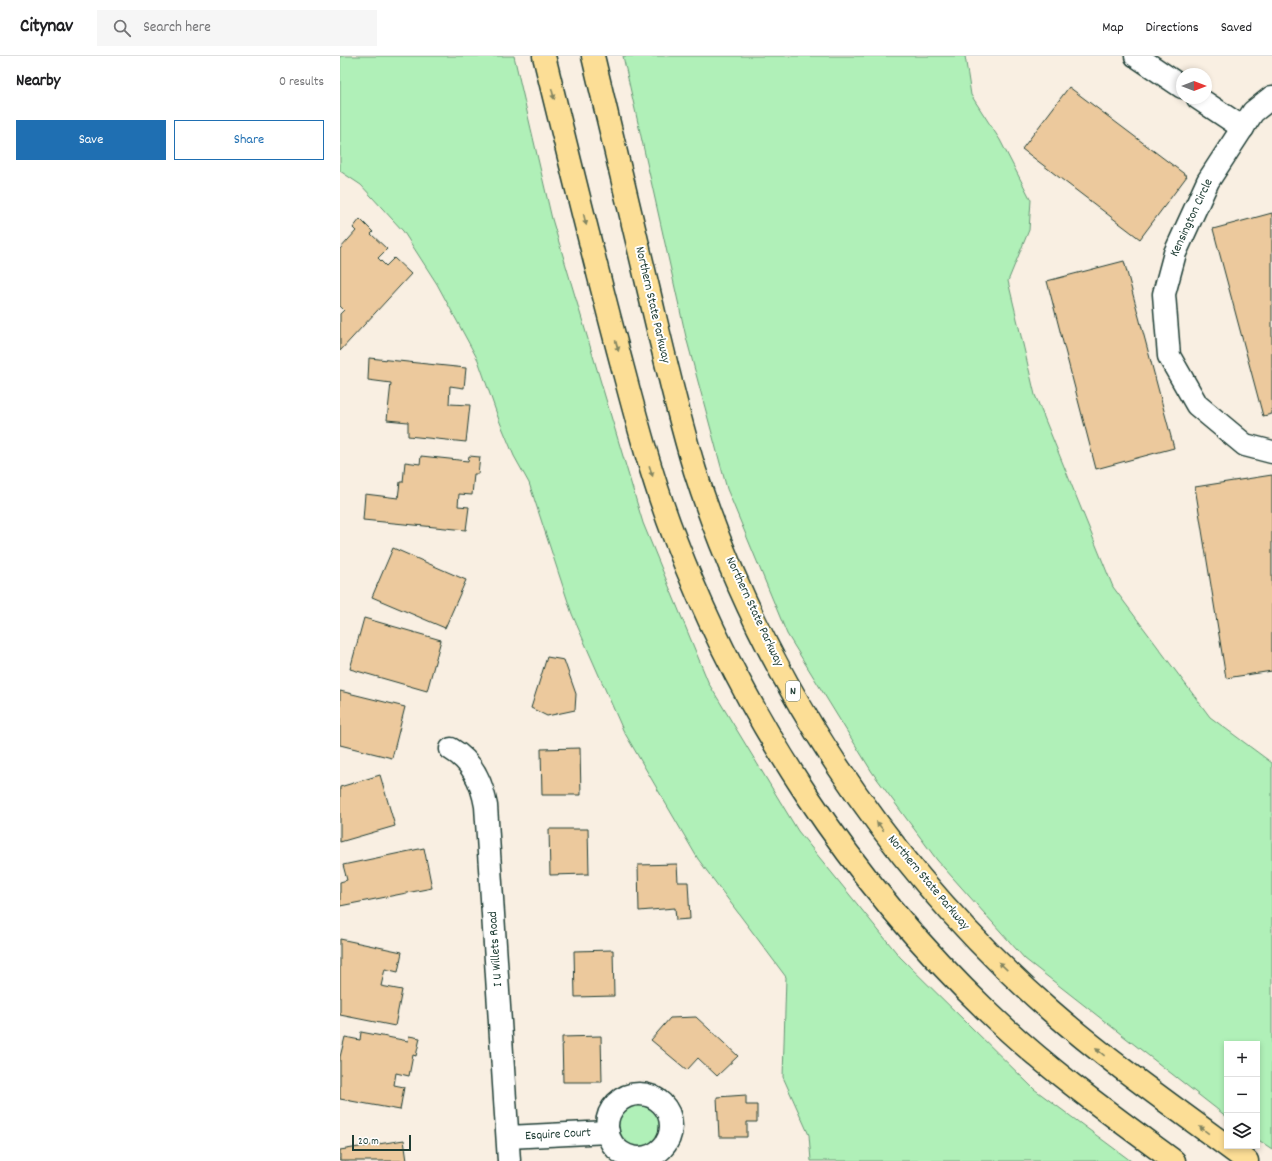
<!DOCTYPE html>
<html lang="en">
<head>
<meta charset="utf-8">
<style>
	body { margin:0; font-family:Dekko,sans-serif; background:#f6f6f6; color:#202124 }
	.controls { position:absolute; right:12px; bottom:12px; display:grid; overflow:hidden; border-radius:0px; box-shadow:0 2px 6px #0003 }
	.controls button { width:36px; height:36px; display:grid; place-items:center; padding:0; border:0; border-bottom:1px solid #e0e0e0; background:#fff; color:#202124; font:20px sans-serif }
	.compass { position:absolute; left:836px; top:12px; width:36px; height:36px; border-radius:50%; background:#fff; box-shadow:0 2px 6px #0003; rotate:90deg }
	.scale { position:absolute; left:12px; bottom:10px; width:59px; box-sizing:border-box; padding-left:4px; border:2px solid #1f3d34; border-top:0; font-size:11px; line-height:14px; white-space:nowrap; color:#1f3d34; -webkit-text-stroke:3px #fff; paint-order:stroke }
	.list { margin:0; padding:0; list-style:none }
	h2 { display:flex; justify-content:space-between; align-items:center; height:52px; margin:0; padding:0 16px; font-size:17px }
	h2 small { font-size:13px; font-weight:400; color:#757577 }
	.actions { display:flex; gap:8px; padding:12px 16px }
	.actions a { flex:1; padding:9px 0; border:1px solid #1f6fb2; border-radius:0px; text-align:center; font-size:14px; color:#1f6fb2 }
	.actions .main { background:#1f6fb2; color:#fff }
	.icon { flex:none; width:22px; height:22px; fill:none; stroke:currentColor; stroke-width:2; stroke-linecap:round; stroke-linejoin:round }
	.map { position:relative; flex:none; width:932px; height:1105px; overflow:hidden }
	header { display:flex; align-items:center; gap:24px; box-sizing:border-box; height:56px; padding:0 20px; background:#fff; border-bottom:1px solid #e0e0e0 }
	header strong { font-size:19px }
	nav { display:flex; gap:22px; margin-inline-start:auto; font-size:14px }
	.search { width:280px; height:36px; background:#f6f6f6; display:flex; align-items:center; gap:10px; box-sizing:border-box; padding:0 14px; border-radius:0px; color:#757577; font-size:15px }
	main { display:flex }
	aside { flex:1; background:#fff }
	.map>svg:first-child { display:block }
	.green { fill:#b0f0b8; stroke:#689676 }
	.building { fill:#ecc99d; stroke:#1f3d34 }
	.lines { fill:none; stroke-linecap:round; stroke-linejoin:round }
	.minor-casing { stroke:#1f3d34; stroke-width:25 }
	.highway-casing { stroke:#1f3d34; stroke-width:25 }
	.minor { stroke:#fff; stroke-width:22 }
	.highway { stroke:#fcde96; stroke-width:22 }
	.oneway { fill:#828560 }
	.labels { text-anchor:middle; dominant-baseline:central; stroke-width:4; stroke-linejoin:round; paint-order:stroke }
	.shield { fill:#fff; stroke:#627771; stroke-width:1 }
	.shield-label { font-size:12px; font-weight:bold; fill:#1f3d34 }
	.street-label { font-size:13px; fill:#1f3d34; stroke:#fff }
</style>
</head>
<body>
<header>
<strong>Citynav</strong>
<div class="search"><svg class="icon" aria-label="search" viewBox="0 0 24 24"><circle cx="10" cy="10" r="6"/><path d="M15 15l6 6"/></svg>Search here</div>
<nav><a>Map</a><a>Directions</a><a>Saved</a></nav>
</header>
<main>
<aside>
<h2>Nearby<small>0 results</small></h2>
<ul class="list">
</ul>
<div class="actions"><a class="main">Save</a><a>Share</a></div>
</aside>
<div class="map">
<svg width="932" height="1105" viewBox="0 0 932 1105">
	<rect width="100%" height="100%" fill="#f9efe2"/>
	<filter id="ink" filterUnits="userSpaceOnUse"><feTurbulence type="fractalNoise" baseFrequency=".025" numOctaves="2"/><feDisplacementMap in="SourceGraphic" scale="8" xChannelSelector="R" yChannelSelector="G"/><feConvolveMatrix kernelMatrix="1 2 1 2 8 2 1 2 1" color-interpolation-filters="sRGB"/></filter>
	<g filter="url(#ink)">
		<g class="green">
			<path d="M 0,0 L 174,0 L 212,163 L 303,467 L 369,628 L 458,775 L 560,901 L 694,1033 L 791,1105 L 471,1105 L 469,1079 L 443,1021 L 446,921 L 358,803 L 283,674 L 232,558 L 189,427 L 174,400 L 159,364 L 138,304 L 97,228 L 63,175 L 21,129 L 0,115 Z"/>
			<path d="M 283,0 L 625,0 L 631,39 L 660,84 L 691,144 L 689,174 L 668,225 L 695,339 L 773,531 L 870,661 L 932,707 L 932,1093 L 917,1083 L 917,988 L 887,988 L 887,1061 L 685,903 L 597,804 L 532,716 L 447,578 L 387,433 L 346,281 Z"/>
			<circle cx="299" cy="1070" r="32"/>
		</g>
		<g class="building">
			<path d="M 729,31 L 847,120 L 800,183 L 682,93 Z"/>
			<path d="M 932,157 L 932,358 L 923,360 L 873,173 Z"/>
			<path d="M 20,163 L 33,176 L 31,178 L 47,193 L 38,202 L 46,210 L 54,202 L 71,218 L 0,295 L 0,258 L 4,254 L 0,250 L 0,193 L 16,175 L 13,172 Z"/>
			<path d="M 784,205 L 834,392 L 756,413 L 707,225 Z"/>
			<path d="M 29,302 L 126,312 L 124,332 L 110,330 L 109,348 L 130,349 L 126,386 L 68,380 L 68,366 L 47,364 L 51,327 L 28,324 Z"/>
			<path d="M 81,400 L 128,405 L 129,400 L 140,401 L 138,418 L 134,418 L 132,439 L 119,438 L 118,450 L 129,451 L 126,474 L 23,464 L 25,438 L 58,442 L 60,426 L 63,426 L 65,406 L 80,408 Z"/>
			<path d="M 932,419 L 932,615 L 886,622 L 855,431 Z"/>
			<path d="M 53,492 L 126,524 L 105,572 L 32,541 Z"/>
			<path d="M 24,562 L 101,584 L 87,635 L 10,613 Z"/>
			<path d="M 207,601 L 224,604 L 236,638 L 235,654 L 207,660 L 191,652 Z"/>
			<path d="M 0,635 L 65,651 L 52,702 L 0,689 Z"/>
			<path d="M 240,692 L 241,739 L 202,739 L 201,693 Z"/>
			<path d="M 40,719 L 55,770 L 0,786 L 0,731 Z"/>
			<path d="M 209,773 L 248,773 L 249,818 L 210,819 Z"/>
			<path d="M 84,792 L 92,832 L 0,850 L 0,826 L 7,824 L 3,809 Z"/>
			<path d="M 337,808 L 338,826 L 348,826 L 350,863 L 336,864 L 335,852 L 299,855 L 298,809 Z"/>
			<path d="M 0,883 L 62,896 L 58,916 L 45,913 L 41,930 L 62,934 L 55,970 L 0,959 Z"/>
			<path d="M 273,894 L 274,940 L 235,941 L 234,895 Z"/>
			<path d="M 356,961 L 398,1000 L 377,1020 L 358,1002 L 347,1014 L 311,984 L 330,962 Z"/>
			<path d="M 21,976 L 68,985 L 69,980 L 80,982 L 76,1000 L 73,999 L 69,1020 L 56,1017 L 54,1029 L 64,1031 L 60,1054 L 0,1043 L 0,1001 L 5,981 L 20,984 Z"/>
			<path d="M 261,980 L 262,1026 L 223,1026 L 222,981 Z"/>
			<path d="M 406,1039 L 406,1049 L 417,1049 L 417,1066 L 407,1066 L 407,1081 L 379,1081 L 377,1041 Z"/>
			<path d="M 64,1084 L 67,1105 L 0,1105 L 0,1094 Z"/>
		</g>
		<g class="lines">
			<g class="minor-casing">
				<g id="minor">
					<path d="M 796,0 L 842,31"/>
					<path d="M 932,41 L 913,56 L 868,125 L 835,197 L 824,238 L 829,300 L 857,349 L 905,389 L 932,396"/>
					<path d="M 858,42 L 903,72"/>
					<path d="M 111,693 C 132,705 142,727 146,750 L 169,1105"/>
					<circle cx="299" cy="1070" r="32"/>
					<path d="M 168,1081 L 268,1076"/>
				</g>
			</g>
			<g class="highway-casing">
				<g id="highway">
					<path d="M 204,0 C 228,98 252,196 278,294 C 295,358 311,421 335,483 C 403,661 511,825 649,957 C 706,1012 770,1058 834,1105"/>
					<path d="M 253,0 C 271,76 289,152 307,227 C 322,290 336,353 355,415 C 421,621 548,812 711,955 C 773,1009 841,1056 907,1105"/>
				</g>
			</g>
			<use href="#minor" class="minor"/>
			<use href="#highway" class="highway"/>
		</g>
		<defs><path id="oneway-solid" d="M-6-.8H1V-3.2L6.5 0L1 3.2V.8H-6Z"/></defs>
		<g class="oneway">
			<use href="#oneway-solid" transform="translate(213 38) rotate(76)"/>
			<use href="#oneway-solid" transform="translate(245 164) rotate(76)"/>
			<use href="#oneway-solid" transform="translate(277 290) rotate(75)"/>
			<use href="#oneway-solid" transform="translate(311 415) rotate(72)"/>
			<use href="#oneway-solid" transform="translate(540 770) rotate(-128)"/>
			<use href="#oneway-solid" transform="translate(663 910) rotate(-136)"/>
			<use href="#oneway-solid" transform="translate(760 996) rotate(-141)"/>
			<use href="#oneway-solid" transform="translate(864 1074) rotate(-144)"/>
		</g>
	</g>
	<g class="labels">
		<rect class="shield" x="446" y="625" width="14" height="20" rx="3"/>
		<g class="shield-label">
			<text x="453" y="635">N</text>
		</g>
		<g class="street-label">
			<text transform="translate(852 162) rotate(-65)">Kensington Circle</text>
			<text transform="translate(312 249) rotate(77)">Northern State Parkway</text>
			<text transform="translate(414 556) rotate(65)">Northern State Parkway</text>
			<text transform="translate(588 827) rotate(50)">Northern State Parkway</text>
			<text transform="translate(156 893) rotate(-94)">I U Willets Road</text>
			<text transform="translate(218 1079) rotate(-3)">Esquire Court</text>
		</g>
	</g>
</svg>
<div class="controls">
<button>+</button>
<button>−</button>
<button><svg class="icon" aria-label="layers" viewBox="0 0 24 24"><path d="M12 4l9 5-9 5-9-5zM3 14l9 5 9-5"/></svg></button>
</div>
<svg class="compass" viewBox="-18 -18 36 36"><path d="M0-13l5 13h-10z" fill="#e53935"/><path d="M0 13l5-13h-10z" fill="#757577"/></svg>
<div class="scale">20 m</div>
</div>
</main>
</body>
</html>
